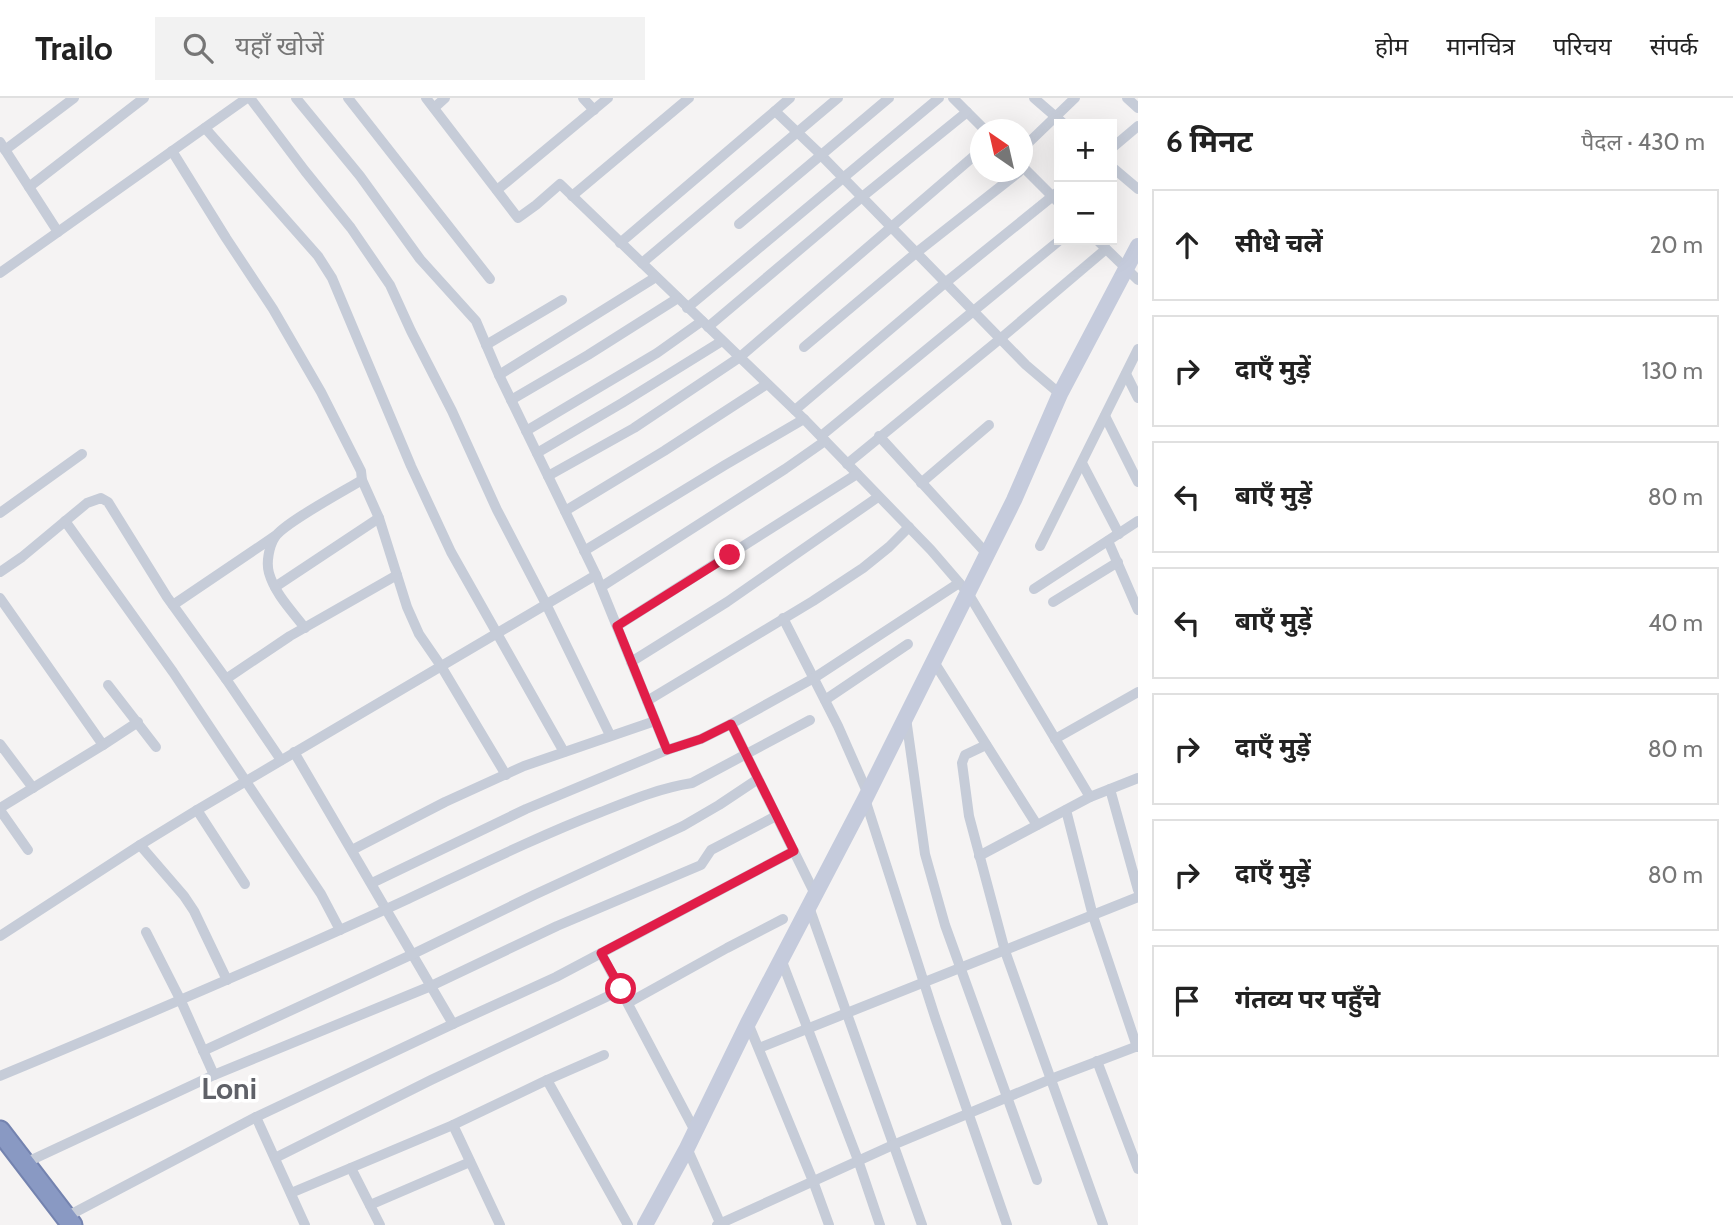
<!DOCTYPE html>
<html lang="hi">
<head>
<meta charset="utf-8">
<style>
	body { margin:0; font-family:Cabin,"Noto Sans Devanagari",sans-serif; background:#f2f2f2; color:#222 }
	.controls { position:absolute; right:21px; top:21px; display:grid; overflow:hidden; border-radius:0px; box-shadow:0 7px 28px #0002 }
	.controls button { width:63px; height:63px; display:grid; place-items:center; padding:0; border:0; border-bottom:2px solid #e0e0e0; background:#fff; color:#222; font:35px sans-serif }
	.compass { position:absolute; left:970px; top:21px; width:63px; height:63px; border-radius:50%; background:#fff; box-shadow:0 7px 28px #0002; rotate:326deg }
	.stop { position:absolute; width:21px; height:21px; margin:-16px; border:5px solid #e11d48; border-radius:50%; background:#fff }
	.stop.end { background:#e11d48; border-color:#fff; box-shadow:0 2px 7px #0008 }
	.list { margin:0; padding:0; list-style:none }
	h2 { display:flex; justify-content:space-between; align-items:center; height:91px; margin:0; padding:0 28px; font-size:30px }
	h2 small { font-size:23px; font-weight:400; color:#767676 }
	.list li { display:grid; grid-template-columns:46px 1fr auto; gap:21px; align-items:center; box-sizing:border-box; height:112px; margin:0 14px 14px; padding:0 14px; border:2px solid #e0e0e0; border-radius:0px }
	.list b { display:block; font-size:26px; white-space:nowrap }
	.list em { font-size:23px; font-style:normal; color:#767676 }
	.icon { flex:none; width:38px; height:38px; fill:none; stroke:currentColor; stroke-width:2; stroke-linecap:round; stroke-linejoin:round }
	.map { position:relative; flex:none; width:1138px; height:1127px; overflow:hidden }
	header { display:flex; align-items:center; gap:42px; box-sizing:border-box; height:98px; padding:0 35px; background:#fff; border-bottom:2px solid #e0e0e0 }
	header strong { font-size:33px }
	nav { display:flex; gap:38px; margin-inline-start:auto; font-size:24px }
	.search { width:490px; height:63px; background:#f2f2f2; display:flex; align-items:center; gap:18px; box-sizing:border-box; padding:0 24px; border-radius:0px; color:#767676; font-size:26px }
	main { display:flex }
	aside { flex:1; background:#fff }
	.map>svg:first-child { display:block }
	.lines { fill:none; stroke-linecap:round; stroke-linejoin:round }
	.highway-casing { stroke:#7483af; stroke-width:23 }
	.street { stroke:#c6ccd8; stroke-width:10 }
	.secondary { stroke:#c5cbdc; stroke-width:16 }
	.highway { stroke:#8999c3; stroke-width:19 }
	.route { stroke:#e11d48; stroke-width:9 }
	.labels { text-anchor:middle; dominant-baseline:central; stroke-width:7; stroke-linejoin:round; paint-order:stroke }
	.district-label { font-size:30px; font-weight:bold; fill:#5f6168; stroke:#fff }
</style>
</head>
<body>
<header>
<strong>Trailo</strong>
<div class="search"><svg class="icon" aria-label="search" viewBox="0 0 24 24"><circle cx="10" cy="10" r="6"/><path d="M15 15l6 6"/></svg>यहाँ खोजें</div>
<nav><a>होम</a><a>मानचित्र</a><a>परिचय</a><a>संपर्क</a></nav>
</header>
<main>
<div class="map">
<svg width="1138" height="1127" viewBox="0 0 1138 1127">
	<rect width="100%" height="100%" fill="#f5f3f3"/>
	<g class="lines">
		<g class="highway-casing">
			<path id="highway" d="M 0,1033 L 72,1127"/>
		</g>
		<g class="street">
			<path d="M 250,0 L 305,73 L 351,130 L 390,187 L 411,233 L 452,313 L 497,412 L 546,506 L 610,637"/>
			<path d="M 348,0 L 490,181"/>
			<path d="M 426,0 L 518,120 L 536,107 L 560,86 L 804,321 L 931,452 L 968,495 L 1090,699"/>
			<path d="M 583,0 L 594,12"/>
			<path d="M 790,0 L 775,13 L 817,53 L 1026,267 L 1060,296"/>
			<path d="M 953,0 L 985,32"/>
			<path d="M 1034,0 L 1064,26"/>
			<path d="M 1127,0 L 1138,10"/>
			<path d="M 434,10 L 445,0"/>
			<path d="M 205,30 L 318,158 L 332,180 L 411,368 L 451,454 L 564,654"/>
			<path d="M 0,44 L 58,134"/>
			<path d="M 1023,50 L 1075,0"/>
			<path d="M 1112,50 L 1138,28"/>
			<path d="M 5,52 L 74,0"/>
			<path d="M 172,53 L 226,140 L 273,211 L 321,294 L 361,373 L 362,382 L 379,420 L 407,509 L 419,536 L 441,568 L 506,677"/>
			<path d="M 1023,69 L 1059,105"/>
			<path d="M 1112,69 L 1138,91"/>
			<path d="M 29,89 L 144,0"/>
			<path d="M 497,92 L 608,0"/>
			<path d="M 572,98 L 689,0"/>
			<path d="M 739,126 L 889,0"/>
			<path d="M 1097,142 L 1138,182"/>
			<path d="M 620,145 L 775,13"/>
			<path d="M 642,165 L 838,0"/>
			<path d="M 0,175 L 247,0"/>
			<path d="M 687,210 L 939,0"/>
			<path d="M 708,229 L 862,99 L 967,14"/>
			<path d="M 486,247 L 562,202"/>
			<path d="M 804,249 L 916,155 L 1019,74"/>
			<path d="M 1126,276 L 1138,300"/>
			<path d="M 499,277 L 656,179"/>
			<path d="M 511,302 L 588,257 L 678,200"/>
			<path d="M 795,312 L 945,185 L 1059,93"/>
			<path d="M 1105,318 L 1138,384"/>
			<path d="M 526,333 L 657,255 L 702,223"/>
			<path d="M 821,338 L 1060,142"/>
			<path d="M 879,338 L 987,456"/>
			<path d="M 537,355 L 622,305 L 722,243"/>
			<path d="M 1082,365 L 1119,436"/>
			<path d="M 847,366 L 1000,241 L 1106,151"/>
			<path d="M 548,378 L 634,330 L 740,259 L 981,52"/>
			<path d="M 921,385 L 989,327"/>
			<path d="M 565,413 L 664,353 L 767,286"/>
			<path d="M 0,415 L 82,356"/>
			<path d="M 65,423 L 173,574 L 321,796 L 340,832"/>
			<path d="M 1108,443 L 1138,512"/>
			<path d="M 1040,448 L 1138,251"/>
			<path d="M 584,453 L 725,367 L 804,321"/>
			<path d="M 0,474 L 22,459 L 87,405 L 101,400 L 108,404 L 167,499 L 226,581 L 281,662"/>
			<path d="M 596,477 L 667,652 L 701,641 L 731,626 L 815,796"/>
			<path d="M 275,489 L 379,420"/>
			<path d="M 601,489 L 785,371 L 825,343"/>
			<path d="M 1034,491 L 1138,423"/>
			<path d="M 0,500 L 103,647 L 138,624"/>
			<path d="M 1053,504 L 1118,464"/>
			<path d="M 173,507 L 275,438"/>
			<path d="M 783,520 L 838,628 L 868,696"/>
			<path d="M 617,528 L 857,376"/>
			<path d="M 305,530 C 292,513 275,496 269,475 C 266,465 269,448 275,439 C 284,425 344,393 362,382"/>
			<path d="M 631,564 L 727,504 L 878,399"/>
			<path d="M 934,564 L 1037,727"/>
			<path d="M 226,581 L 290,538 L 397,477"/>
			<path d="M 108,587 L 156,649"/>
			<path d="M 825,602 L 908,546"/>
			<path d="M 647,603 L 813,503 L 863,470 L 889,449 L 909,429"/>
			<path d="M 906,620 L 925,756 L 945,827 L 1037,1082"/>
			<path d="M 731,626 L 814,580 L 959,485"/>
			<path d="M 1055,641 L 1138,594"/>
			<path d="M 0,646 L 33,690"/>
			<path d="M 986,647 L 965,657 L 962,665 L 969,718 L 1005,853 L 1103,1127"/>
			<path d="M 294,654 L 453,926 L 556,879 L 794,753"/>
			<path d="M 1110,691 L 1138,792"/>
			<path d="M 865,701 L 935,919 L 1007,1127"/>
			<path d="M 0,710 L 103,647"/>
			<path d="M 0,712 L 28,752"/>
			<path d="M 197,712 L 245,786"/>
			<path d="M 1066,712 L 1093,818 L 1137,949"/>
			<path d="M 140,747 L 184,798 L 194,813 L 227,882"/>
			<path d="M 352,752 L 445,704 L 524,668 L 655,623"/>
			<path d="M 979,758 L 1090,699 L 1138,680"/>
			<path d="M 372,785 L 526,711 L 667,652"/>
			<path d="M 809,809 L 922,1127"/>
			<path d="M 146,834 L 181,903 L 214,977"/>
			<path d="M 0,838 L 140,747 L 197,712 L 596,477 L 499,277 L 476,223 L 420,161 L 360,78 L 296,0"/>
			<path d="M 601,855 L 695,1033"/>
			<path d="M 781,861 L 858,1062 L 880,1127"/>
			<path d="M 628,905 L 727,850 L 783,821"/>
			<path d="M 748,925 L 813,1083 L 829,1127"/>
			<path d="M 759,950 L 1138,799"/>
			<path d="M 203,953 L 413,856 L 534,797 L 683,728 L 719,707 L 758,681"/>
			<path d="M 1097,963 L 1138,1071"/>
			<path d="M 0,978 C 137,921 274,863 408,801 C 472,771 536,739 601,714 C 631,702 660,690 692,685 L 810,622"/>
			<path d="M 547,982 L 628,1127"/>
			<path d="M 256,1019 L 305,1127"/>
			<path d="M 453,1027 L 500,1127"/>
			<path d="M 687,1050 L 721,1127"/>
			<path d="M 275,1060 L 431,982 L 621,892"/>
			<path d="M 25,1065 L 214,977 L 431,888 L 557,828 L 701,767 L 711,752 L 776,718"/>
			<path d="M 351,1070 L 380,1127"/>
			<path d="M 291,1095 L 453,1027 L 547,982 L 604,957"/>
			<path d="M 370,1107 L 470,1064"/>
			<path d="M 66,1119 L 256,1019 L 453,926"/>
			<path d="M 717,1127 L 893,1047 L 1051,981 L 1138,948"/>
		</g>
		<path class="secondary" d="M 645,1127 L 687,1050 L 748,925 L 865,701 L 1014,402 L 1060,296 L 1138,148"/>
		<use href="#highway" class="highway"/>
	</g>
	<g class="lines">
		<path class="route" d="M 621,891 L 601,855 L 794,753 L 731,626 L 701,641 L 667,652 L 617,528 L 730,457"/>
	</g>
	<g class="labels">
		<g class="district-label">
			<text x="229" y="990">Loni</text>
		</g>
	</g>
</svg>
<div class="controls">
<button>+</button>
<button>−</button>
</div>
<svg class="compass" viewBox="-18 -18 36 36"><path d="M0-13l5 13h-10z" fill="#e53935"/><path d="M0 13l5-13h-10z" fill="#767676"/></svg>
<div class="stop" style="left:621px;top:891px"></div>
<div class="stop end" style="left:730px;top:457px"></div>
</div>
<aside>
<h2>6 मिनट<small>पैदल · 430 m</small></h2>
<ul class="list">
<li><svg class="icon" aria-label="ahead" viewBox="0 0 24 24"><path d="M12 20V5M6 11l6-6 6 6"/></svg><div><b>सीधे चलें</b></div><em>20 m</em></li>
<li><svg class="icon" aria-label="right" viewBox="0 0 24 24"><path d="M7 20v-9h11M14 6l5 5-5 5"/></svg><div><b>दाएँ मुड़ें</b></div><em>130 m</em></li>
<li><svg class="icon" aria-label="left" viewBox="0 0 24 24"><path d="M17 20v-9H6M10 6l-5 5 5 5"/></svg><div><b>बाएँ मुड़ें</b></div><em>80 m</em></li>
<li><svg class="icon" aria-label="left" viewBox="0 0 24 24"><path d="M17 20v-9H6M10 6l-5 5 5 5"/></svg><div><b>बाएँ मुड़ें</b></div><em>40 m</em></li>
<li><svg class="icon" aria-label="right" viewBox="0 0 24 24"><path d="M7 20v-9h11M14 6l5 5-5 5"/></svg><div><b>दाएँ मुड़ें</b></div><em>80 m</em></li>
<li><svg class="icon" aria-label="right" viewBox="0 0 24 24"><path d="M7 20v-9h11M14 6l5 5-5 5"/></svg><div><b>दाएँ मुड़ें</b></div><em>80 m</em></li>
<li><svg class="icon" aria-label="arrive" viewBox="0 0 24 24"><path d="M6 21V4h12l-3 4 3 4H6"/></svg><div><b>गंतव्य पर पहुँचे</b></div></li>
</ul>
</aside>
</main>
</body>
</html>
